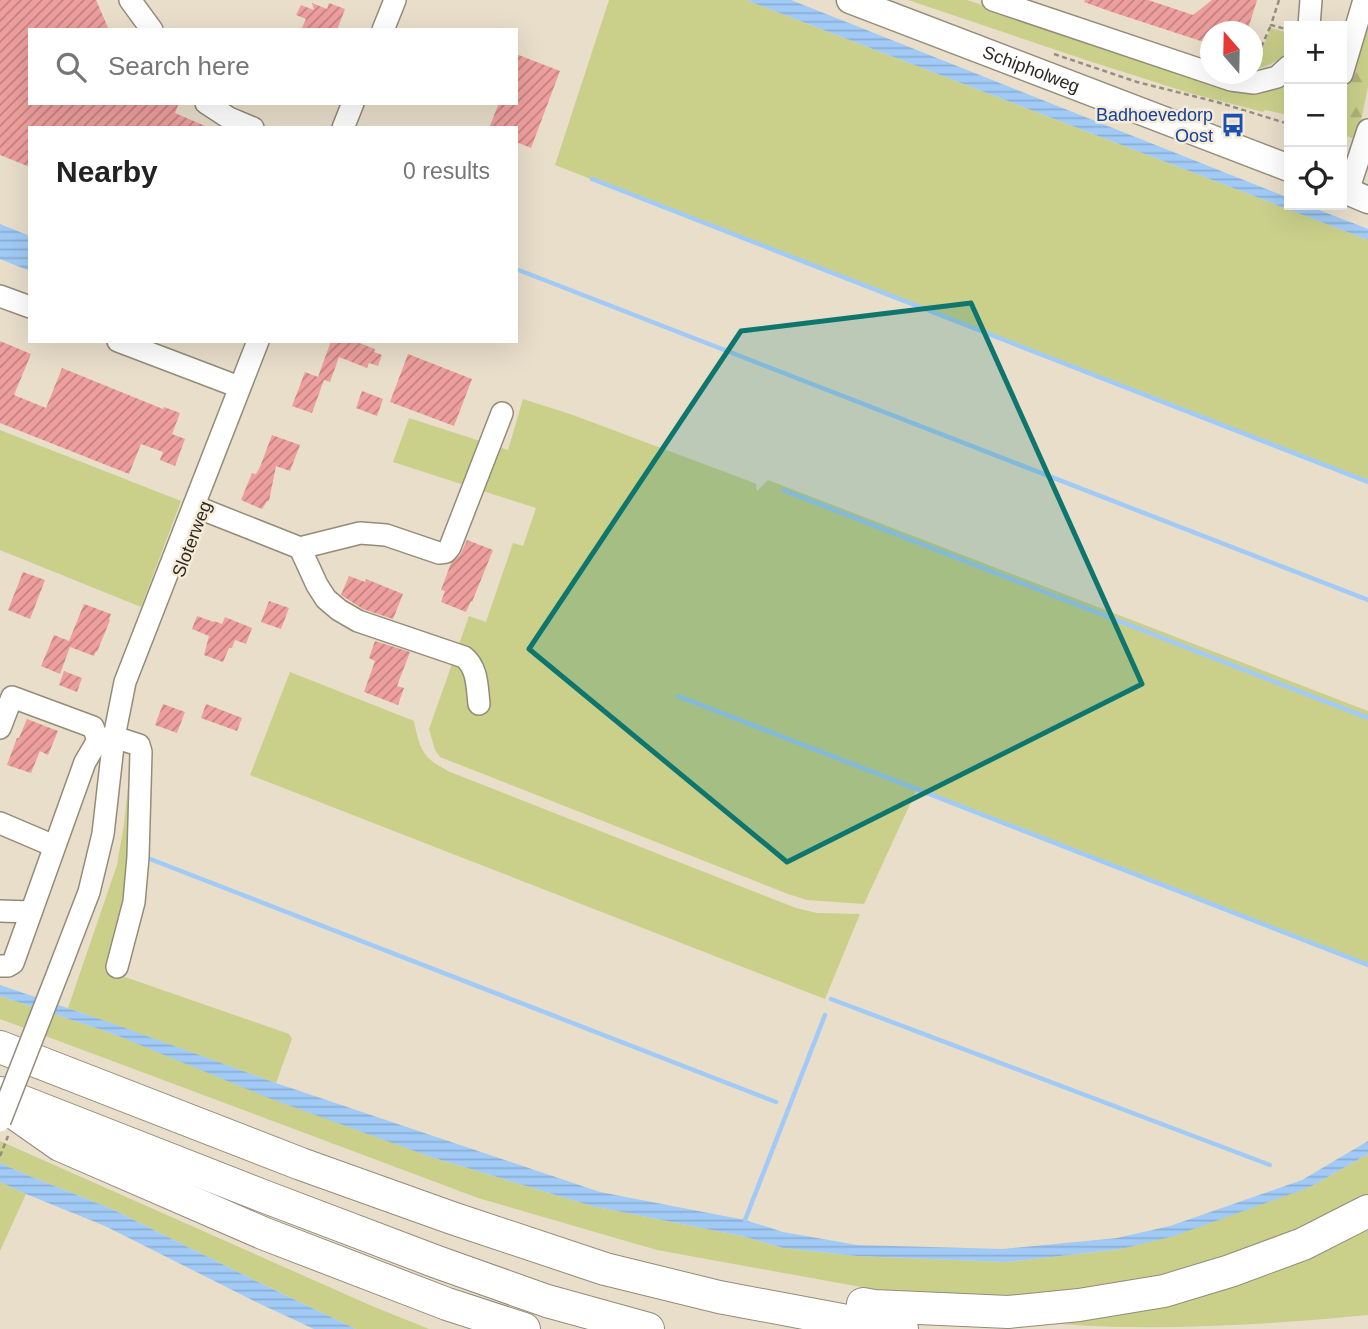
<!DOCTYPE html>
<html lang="en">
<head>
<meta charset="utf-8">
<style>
	body { margin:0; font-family:Arial,sans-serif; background:#f2f2f2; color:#222 }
	.controls { position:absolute; right:21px; top:21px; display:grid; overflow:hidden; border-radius:0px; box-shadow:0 7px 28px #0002 }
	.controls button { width:63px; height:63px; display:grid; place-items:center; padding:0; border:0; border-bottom:2px solid #e0e0e0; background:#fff; color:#222; font:35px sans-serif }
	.compass { position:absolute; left:1200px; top:21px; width:63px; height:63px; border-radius:50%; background:#fff; box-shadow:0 7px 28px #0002; rotate:340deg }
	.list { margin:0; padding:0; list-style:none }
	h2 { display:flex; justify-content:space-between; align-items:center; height:91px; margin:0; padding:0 28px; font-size:30px }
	h2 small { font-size:23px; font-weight:400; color:#767676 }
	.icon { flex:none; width:38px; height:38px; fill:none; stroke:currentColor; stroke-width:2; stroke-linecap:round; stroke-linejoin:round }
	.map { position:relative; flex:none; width:1368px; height:1329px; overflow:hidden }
	.search { position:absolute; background:#fff; box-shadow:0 7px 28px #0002; left:28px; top:28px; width:490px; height:77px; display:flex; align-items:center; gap:18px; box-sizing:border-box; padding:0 24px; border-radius:0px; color:#767676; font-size:26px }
	.panel { position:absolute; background:#fff; box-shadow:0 7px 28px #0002; left:28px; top:126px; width:490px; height:217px; border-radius:0px }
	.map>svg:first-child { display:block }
	.green { fill:#cad08a }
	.forest { fill:url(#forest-firs) }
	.water { fill:url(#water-rules) }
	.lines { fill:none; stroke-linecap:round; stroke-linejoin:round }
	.stream { stroke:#a1cbf6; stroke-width:4.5 }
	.building { fill:url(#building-hatch) }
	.minor-casing { stroke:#948b79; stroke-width:24 }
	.major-casing { stroke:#948b79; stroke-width:29 }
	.highway-casing { stroke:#948b79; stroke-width:34 }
	.path { stroke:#968e80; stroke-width:2.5; stroke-dasharray:5 3.5; stroke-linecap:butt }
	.minor { stroke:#fff; stroke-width:21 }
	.major { stroke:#fff; stroke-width:26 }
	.highway { stroke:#fff; stroke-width:32 }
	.minor-bridge-casing { stroke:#948b79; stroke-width:24; stroke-linecap:butt }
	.path-bridge { stroke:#968e80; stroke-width:2.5; stroke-dasharray:5 3.5; stroke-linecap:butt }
	.minor-bridge { stroke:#fff; stroke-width:21 }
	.marked { fill:#0f766e; fill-opacity:0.2; stroke:#0f766e; stroke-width:5; stroke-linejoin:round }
	.labels { text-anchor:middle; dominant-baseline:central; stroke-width:5; stroke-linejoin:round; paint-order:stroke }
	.street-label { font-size:18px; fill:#2d2922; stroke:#f5ebd7 }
	.transit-label { font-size:18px; fill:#164399; stroke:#f5ebd7; text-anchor:end }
</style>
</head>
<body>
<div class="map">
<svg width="1368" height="1329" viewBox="0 0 1368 1329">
	<defs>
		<pattern id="forest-firs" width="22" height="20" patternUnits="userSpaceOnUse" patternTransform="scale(1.75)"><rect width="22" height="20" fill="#cad08a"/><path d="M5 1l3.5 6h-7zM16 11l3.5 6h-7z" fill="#aeb377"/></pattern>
		<pattern id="water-rules" width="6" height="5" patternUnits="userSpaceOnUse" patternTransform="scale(1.75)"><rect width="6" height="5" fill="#a1cbf6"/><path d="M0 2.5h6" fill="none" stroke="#8baed3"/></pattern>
		<pattern id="building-hatch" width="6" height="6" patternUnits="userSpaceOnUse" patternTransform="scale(1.75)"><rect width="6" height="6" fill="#ee9f9d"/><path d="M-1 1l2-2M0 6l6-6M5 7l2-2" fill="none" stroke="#c18280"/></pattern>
	</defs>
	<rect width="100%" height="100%" fill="#e8deca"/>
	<g class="green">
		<path d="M 609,0 L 746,0 L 1368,240 L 1368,482 L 555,165 Z"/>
		<path d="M 908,0 L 967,0 L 1180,71 L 1180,75 L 1216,86 L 1218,84 L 1289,74 L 1289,114 L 1283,114 L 1265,110 L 1263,112 L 1186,92 L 1086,60 Z"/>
		<path d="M 1271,28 L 1289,33 C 1289,37 1290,41 1289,45 C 1286,60 1265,67 1253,70 L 1253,64 L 1259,56 Z"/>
		<path d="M 523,399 L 573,415 L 749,481 L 756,484 L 757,491 L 768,480 L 1368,711 L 1368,965 L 917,789 L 864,904 L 807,900 L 788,894 L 440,757 L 435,750 L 429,729 L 469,616 L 486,622 L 513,543 L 523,546 L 536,508 L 393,462 L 409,418 L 508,450 Z"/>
		<path d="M 0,430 L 181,501 L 141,607 L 0,550 Z"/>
		<path d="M 290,672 L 414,721 C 420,751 423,758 450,772 L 796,908 L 817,913 L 860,914 L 825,999 L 250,775 Z"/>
		<path d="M 132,748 L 134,864 L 105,970 L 289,1034 L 292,1039 L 276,1083 L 68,1008 L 117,865 L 124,824 Z"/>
		<path d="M 0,996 L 111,1033 L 428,1156 L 592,1206 L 742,1236 L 783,1248 L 857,1256 L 1007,1262 L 1121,1249 L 1310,1187 L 1368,1154 L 1368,1198 L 1313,1227 L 1202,1269 L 1104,1290 L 1006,1299 L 872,1289 L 657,1250 L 478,1198 L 0,1019 Z"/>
		<path d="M 0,1141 L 372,1306 L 429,1329 L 356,1329 L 260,1283 L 112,1209 L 32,1177 L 0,1163 Z"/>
		<path d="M 0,1182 L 26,1194 L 0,1251 Z"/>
		<path d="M 1368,1228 L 1368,1315 C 1287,1323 1206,1328 1125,1327 C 1089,1327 1053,1323 1017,1321 L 1234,1285 L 1270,1274 L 1310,1258 Z"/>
	</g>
	<path class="forest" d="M 1368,21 L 1368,87 L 1357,140 L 1342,134 L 1342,104 Z"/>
	<g class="water">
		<path d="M 746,0 L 791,0 L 1289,198 L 1289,205 L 1306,205 L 1368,229 L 1368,240 Z"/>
		<path d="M 0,224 L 30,236 L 30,271 L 0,259 Z"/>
		<path d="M 0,985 L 114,1024 L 276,1083 L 600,1192 L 745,1220 L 783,1232 L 857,1245 L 1002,1249 L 1117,1238 L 1170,1226 L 1302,1180 L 1368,1141 L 1368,1154 L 1310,1187 L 1174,1236 L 1121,1249 L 1007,1262 L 857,1256 L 783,1248 L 742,1236 L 592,1206 L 428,1156 L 266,1097 L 111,1033 L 0,996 Z"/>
		<path d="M 0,1163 L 32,1177 L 112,1209 L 260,1283 L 356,1329 L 314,1329 L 256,1302 L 105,1226 L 26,1194 L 0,1182 Z"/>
	</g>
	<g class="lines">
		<g class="stream">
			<path d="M 592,179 L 1368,482"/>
			<path d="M 516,269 L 1368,600"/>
			<path d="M 783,490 L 1368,718"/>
			<path d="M 678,696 L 1368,965"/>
			<path d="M 150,859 L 776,1102"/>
			<path d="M 831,999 L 1270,1165"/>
			<path d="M 745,1220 L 825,1015"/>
		</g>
	</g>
	<g class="building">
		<path d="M 0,0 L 96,0 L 109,30 L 30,30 L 30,103 L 179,103 L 175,113 L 210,128 L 30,128 L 30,167 L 0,155 Z"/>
		<path d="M 1085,0 L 1148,0 L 1193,15 L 1212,0 L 1257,0 L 1247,32 L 1210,32 L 1210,44 L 1112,12 L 1084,2 Z"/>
		<path d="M 312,3 L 327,9 L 329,3 L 345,9 L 337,30 L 301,30 L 306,19 L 296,15 L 301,5 L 314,10 Z"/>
		<path d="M 516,54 L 560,71 L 531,148 L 516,142 L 516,128 L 489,128 L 499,103 L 516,103 Z"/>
		<path d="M 0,341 L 31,354 L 14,395 L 46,408 L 62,368 L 163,409 L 164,407 L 180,413 L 172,434 L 185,439 L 175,466 L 160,460 L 163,452 L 141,444 L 129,474 L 0,423 Z"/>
		<path d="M 331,341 L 354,341 L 375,349 L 374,352 L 382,355 L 378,366 L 369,363 L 367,368 L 339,357 L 330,382 L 324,380 L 312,413 L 292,406 L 305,372 L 318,377 Z"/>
		<path d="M 408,354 L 472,379 L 454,426 L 390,402 Z"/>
		<path d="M 362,391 L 383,399 L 377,416 L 356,408 Z"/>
		<path d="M 272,435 L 300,445 L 290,471 L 276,466 L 269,501 L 267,501 L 262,509 L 241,500 L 252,473 L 256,474 L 260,467 Z"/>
		<path d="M 467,540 L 493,550 L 472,602 L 471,601 L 466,612 L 441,602 L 445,591 L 441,590 L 451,563 L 460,555 Z"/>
		<path d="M 23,572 L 45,580 L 30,619 L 8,610 Z"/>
		<path d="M 349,576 L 365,582 L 366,579 L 403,594 L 393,619 L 363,609 L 341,595 Z"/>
		<path d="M 269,601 L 289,608 L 281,629 L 261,622 Z"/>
		<path d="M 84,604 L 111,614 L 109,619 L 110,620 L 97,652 L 96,651 L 94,656 L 70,647 L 60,674 L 41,666 L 54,635 L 69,641 Z"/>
		<path d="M 197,616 L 214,622 L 214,621 L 222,624 L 225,617 L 252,628 L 246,644 L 235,640 L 232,648 L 229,648 L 223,662 L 204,655 L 209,636 L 192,629 Z"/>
		<path d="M 375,641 L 410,652 L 397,686 L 404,688 L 398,705 L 364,692 L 375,661 L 369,658 Z"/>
		<path d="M 64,671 L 82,678 L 77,692 L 59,685 Z"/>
		<path d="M 163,704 L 185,712 L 177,733 L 155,725 Z"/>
		<path d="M 206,704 L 242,718 L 237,731 L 201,718 Z"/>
		<path d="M 27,719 L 58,731 L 48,755 L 40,751 L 31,773 L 7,765 L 17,738 L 19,738 Z"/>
	</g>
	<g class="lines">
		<g class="minor-casing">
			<g id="minor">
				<path d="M 130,0 L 152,30"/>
				<path d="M 993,0 L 1231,80 L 1254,83 L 1277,77 L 1289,66"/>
				<path d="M 1309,26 L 1311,0"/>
				<path d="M 383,30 L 395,0"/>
				<path d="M 1342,74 L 1364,0"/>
				<path d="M 206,103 L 229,118 L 253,128"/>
				<path d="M 343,128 L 353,103"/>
				<path d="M 1348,191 L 1368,130"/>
				<path d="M 0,296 L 30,307"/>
				<path d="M 118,341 L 239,387"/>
				<path d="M 194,506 L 300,548 L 360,533 L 386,535 L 439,553 L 446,552 L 450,547 L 502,413"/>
				<path d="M 300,548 L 317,585 L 326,599 L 339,610 L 358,621 L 464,657 C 478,668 477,688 479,704"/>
				<path d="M 0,728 L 12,697 L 93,727 L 98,740"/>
				<path d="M 0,823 L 54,846"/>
				<path d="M 0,911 L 31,912"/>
				<path d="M 0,966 L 8,966 L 13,963 L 85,762 L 98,740 L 114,737 L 139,745 L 141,752 L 138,857 L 134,902 L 117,967"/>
				<path d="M 59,970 L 89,892 L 103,834 L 114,737 L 125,682 L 258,341"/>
			</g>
		</g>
		<g class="major-casing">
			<g id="major">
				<path id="s1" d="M 850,0 L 1289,168"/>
				<path d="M 1342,189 L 1368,200"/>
			</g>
		</g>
		<g class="highway-casing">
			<g id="highway">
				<path d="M 0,1047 L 301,1164 L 452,1218 L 605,1269 L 719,1297 L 863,1324 L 902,1329"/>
				<path d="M 0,1093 L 263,1196 L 437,1262 L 547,1301 L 648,1329"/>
				<path d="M 10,1110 L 60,1145 L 265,1234 L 447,1304 L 524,1329"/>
				<path d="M 863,1304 L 874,1306 L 1008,1312 L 1079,1305 L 1164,1291 L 1230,1271 L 1303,1244 L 1368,1211"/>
			</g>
		</g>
		<g class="path">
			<path d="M 1279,0 L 1271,25 L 1289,30"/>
			<path d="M 1054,54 L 1137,82 L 1217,102 L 1289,124"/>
			<path d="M 1252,61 L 1260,50 L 1271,25"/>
		</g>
		<use href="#minor" class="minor"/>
		<use href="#major" class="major"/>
		<use href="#highway" class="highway"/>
		<g class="minor-bridge-casing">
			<path id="minor-bridge" d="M 0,1121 L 59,970"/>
		</g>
		<path class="path-bridge" d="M 0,1156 L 8,1136"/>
		<use href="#minor-bridge" class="minor-bridge"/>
	</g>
	<path class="marked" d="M 971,303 L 1142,684 L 787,862 L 529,649 L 741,331 Z"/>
	<defs>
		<g id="bus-bare" transform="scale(1.89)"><path d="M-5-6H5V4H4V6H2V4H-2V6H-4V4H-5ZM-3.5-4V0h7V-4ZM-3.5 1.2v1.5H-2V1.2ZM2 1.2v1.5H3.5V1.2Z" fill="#1a4fb4" stroke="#f5ebd7" stroke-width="2.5" paint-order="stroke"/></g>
	</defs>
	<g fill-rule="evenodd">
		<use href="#bus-bare" x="1233" y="125"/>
	</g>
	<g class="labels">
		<g class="street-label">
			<text stroke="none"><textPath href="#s1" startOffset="194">Schipholweg</textPath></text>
			<text transform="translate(192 539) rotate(-69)">Sloterweg</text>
		</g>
		<g class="transit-label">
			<text x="1213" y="115">Badhoevedorp<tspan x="1213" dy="21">Oost</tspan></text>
		</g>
	</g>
</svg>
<div class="controls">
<button>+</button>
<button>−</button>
<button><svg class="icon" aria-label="locate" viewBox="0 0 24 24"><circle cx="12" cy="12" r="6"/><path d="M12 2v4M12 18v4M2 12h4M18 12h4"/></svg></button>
</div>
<svg class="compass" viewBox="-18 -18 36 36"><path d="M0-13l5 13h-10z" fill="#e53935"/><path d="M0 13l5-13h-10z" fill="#767676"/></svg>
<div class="search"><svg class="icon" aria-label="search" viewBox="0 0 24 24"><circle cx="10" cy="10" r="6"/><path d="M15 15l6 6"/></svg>Search here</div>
<section class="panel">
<h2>Nearby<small>0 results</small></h2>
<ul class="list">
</ul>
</section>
</div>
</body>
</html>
